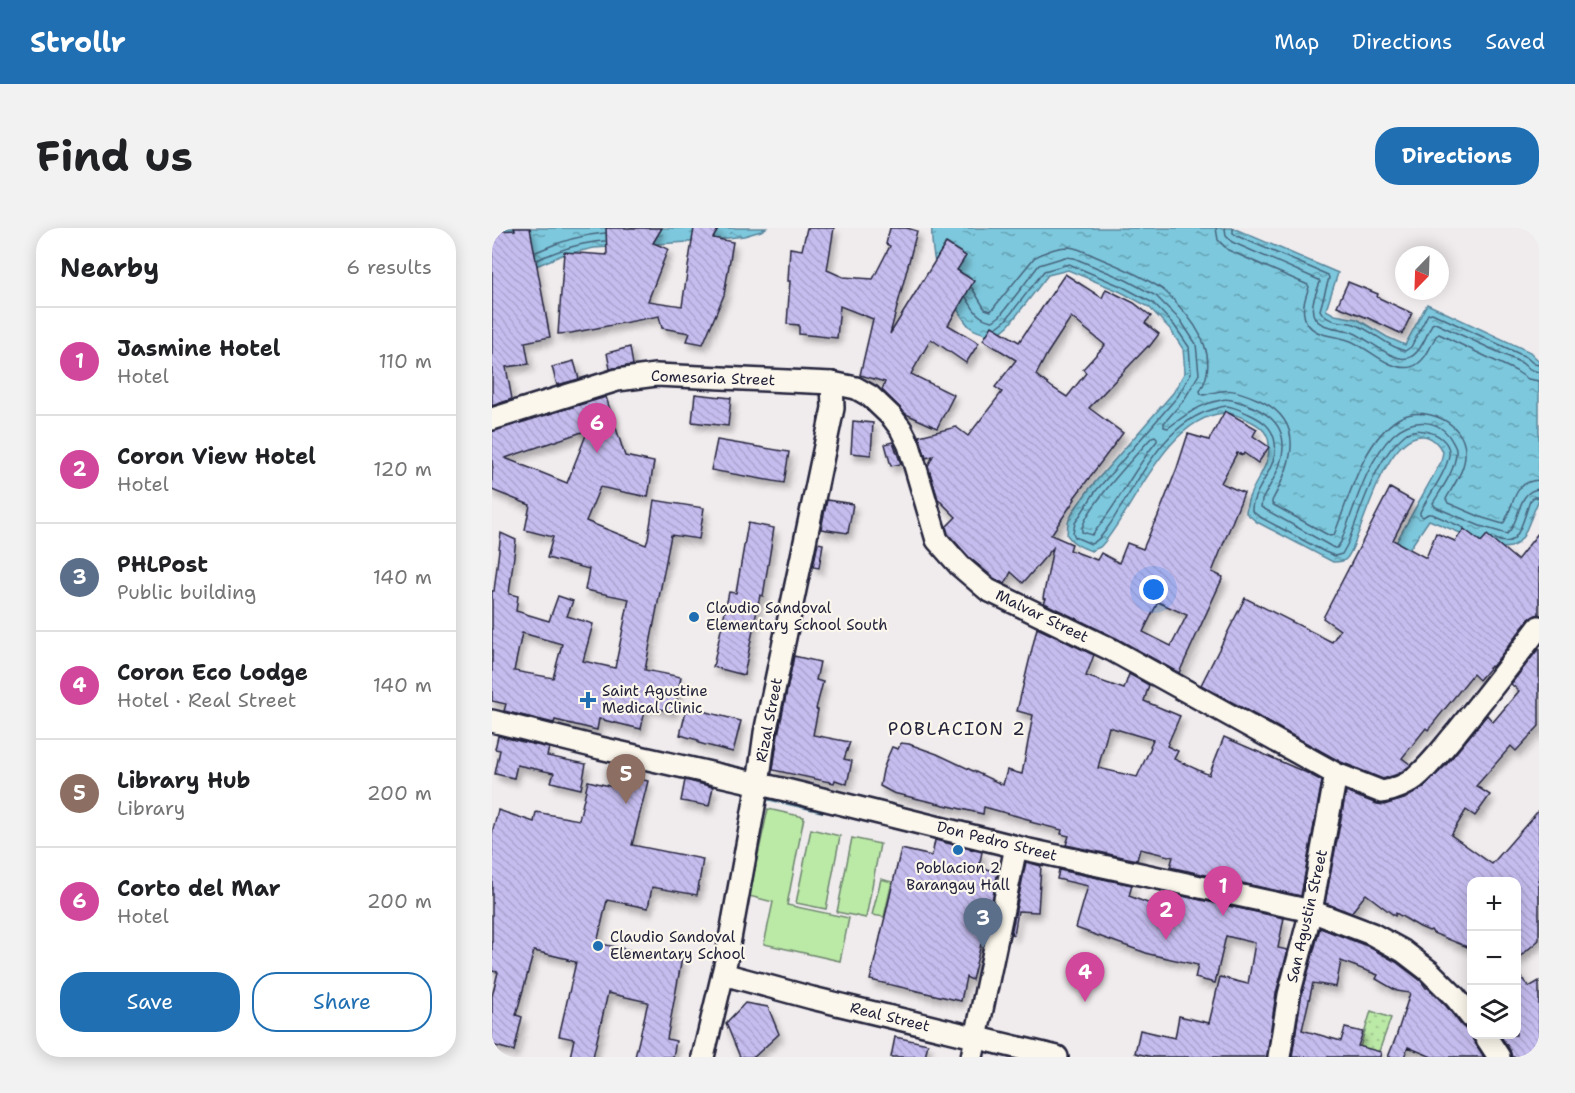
<!DOCTYPE html>
<html lang="en">
<head>
<meta charset="utf-8">
<style>
	body { margin:0; font-family:"Shantell Sans",sans-serif; background:#f2f2f2; color:#202124 }
	.controls { position:absolute; right:18px; bottom:18px; display:grid; overflow:hidden; border-radius:12px; box-shadow:0 3px 15px #0003 }
	.controls button { width:54px; height:54px; display:grid; place-items:center; padding:0; border:0; border-bottom:2px solid #e0e0e0; background:#fff; color:#202124; font:30px sans-serif }
	.compass { position:absolute; left:903px; top:18px; width:54px; height:54px; border-radius:50%; background:#fff; box-shadow:0 3px 15px #0003; rotate:203deg }
	.you { position:absolute; left:662px; top:362px; width:21px; height:21px; margin:-15px; border:4px solid #fff; border-radius:50%; background:#1a73e8; box-shadow:0 0 0 9px #1a73e833 }
	.badge { display:grid; place-items:center; width:39px; height:39px; border-radius:50%; background:#1f6fb2; color:#fff; font-size:20px; font-weight:700 }
	.pin { position:absolute; translate:-50% -50px; filter:drop-shadow(0 2px 3px #0008) }
	.pin::after { content:''; position:absolute; top:32px; width:21px; height:18px; background:inherit; clip-path:polygon(0 0,100% 0,50% 100%) }
	.list { margin:0; padding:0; list-style:none }
	h2 { display:flex; justify-content:space-between; align-items:center; height:78px; margin:0; padding:0 24px; font-size:26px }
	h2 small { font-size:20px; font-weight:400; color:#757577 }
	.list li { display:grid; grid-template-columns:39px 1fr auto; gap:18px; align-items:center; box-sizing:border-box; height:108px; padding:0 24px; border-top:2px solid #e0e0e0 }
	.list b { display:block; font-size:22px; white-space:nowrap }
	.list p { margin:0; font-size:20px; white-space:nowrap; color:#757577 }
	.list em { font-size:20px; font-style:normal; color:#757577 }
	.actions { display:flex; gap:12px; padding:18px 24px }
	.actions a { flex:1; padding:14px 0; border:2px solid #1f6fb2; border-radius:24px; text-align:center; font-size:21px; color:#1f6fb2 }
	.actions .main { background:#1f6fb2; color:#fff }
	.icon { flex:none; width:33px; height:33px; fill:none; stroke:currentColor; stroke-width:2; stroke-linecap:round; stroke-linejoin:round }
	.map { position:relative; flex:none; width:1047px; height:829px; overflow:hidden; border-radius:24px }
	header { display:flex; align-items:center; gap:36px; box-sizing:border-box; height:84px; padding:0 30px; background:#1f6fb2; color:#fff }
	header strong { font-size:28px }
	nav { display:flex; gap:33px; margin-inline-start:auto; font-size:21px }
	.intro { display:flex; align-items:center; justify-content:space-between; box-sizing:border-box; height:144px; padding:0 36px }
	h1 { margin:0; font-size:42px }
	.button { padding:15px 27px; border-radius:24px; background:#1f6fb2; color:#fff; font-size:21px; font-weight:700 }
	main { display:flex; gap:36px; padding:0 36px }
	aside { flex:1; background:#fff; border-radius:24px; box-shadow:0 3px 15px #0003 }
	.map>svg:first-child { display:block }
	.grass { fill:#bbe9a6; stroke:#6e8670; stroke-width:1.5 }
	.park { fill:url(#park-dots); stroke:#6e8670; stroke-width:1.5 }
	.water { fill:url(#water-ripples); stroke:#59869c; stroke-width:1.5 }
	.lines { fill:none; stroke-linecap:round; stroke-linejoin:round }
	.shore { stroke:#46647c; stroke-width:1.5 }
	.stream { stroke:#59869c; stroke-width:6 }
	.building { fill:url(#building-back-hatch); stroke:#22223b; stroke-width:1.5; fill-rule:evenodd; filter:url(#shadow) }
	.street-casing { stroke:#22223b; stroke-width:26 }
	.street { stroke:#fbf7ec; stroke-width:21 }
	.poi-dot { fill:#1f6fb2; stroke:#fbf7ec; stroke-width:2 }
	.labels { text-anchor:middle; dominant-baseline:central; stroke-width:4.5; stroke-linejoin:round; paint-order:stroke }
	.street-label { font-size:15px; fill:#22223b; stroke:#fbf7ec }
	.poi-label { font-size:15px; fill:#22223b; stroke:#fbf7ec; text-anchor:start }
	.quarter-label { font-size:18px; letter-spacing:1.5px; fill:#22223b; stroke:#fbf7ec }
</style>
</head>
<body>
<header>
<strong>Strollr</strong>
<nav><a>Map</a><a>Directions</a><a>Saved</a></nav>
</header>
<div class="intro"><h1>Find us</h1><a class="button">Directions</a></div>
<main>
<aside>
<h2>Nearby<small>6 results</small></h2>
<ul class="list">
<li><span class="badge" style="background:#d1479c">1</span><div><b>Jasmine Hotel</b><p>Hotel</p></div><em>110 m</em></li>
<li><span class="badge" style="background:#d1479c">2</span><div><b>Coron View Hotel</b><p>Hotel</p></div><em>120 m</em></li>
<li><span class="badge" style="background:#5c6f8a">3</span><div><b>PHLPost</b><p>Public building</p></div><em>140 m</em></li>
<li><span class="badge" style="background:#d1479c">4</span><div><b>Coron Eco Lodge</b><p>Hotel · Real Street</p></div><em>140 m</em></li>
<li><span class="badge" style="background:#8d6e63">5</span><div><b>Library Hub</b><p>Library</p></div><em>200 m</em></li>
<li><span class="badge" style="background:#d1479c">6</span><div><b>Corto del Mar</b><p>Hotel</p></div><em>200 m</em></li>
</ul>
<div class="actions"><a class="main">Save</a><a>Share</a></div>
</aside>
<div class="map">
<svg width="1047" height="829" viewBox="0 0 1047 829">
	<defs>
		<pattern id="park-dots" width="8" height="8" patternUnits="userSpaceOnUse" patternTransform="scale(1.5)"><rect width="8" height="8" fill="#bbe9a6"/><path d="M2 2h.1M6 6h.1" fill="none" stroke="#a0c890" stroke-width="1.8" stroke-linecap="round"/></pattern>
		<pattern id="water-ripples" width="26" height="14" patternUnits="userSpaceOnUse" patternTransform="scale(1.5)"><rect width="26" height="14" fill="#7dc8dd"/><path d="M2 4q2-2 4 0t4 0M15 11q2-2 4 0t4 0" fill="none" stroke="#66a2b4"/></pattern>
		<pattern id="building-back-hatch" width="6" height="6" patternUnits="userSpaceOnUse" patternTransform="scale(1.5)"><rect width="6" height="6" fill="#c6bdef"/><path d="M-1 5l2 2M0 0l6 6M5-1l2 2" fill="none" stroke="#aaa2ce"/></pattern>
		<filter id="shadow"><feDropShadow dx="3.5" dy="6" stdDeviation="3" flood-color="#0004"/></filter>
	</defs>
	<rect width="100%" height="100%" fill="#f0ebed"/>
	<filter id="ink" filterUnits="userSpaceOnUse"><feTurbulence type="fractalNoise" baseFrequency=".0167" numOctaves="2"/><feDisplacementMap in="SourceGraphic" scale="12" xChannelSelector="R" yChannelSelector="G"/><feConvolveMatrix kernelMatrix="1 2 1 2 8 2 1 2 1" color-interpolation-filters="sRGB"/></filter>
	<g filter="url(#ink)">
		<g class="grass">
			<path d="M 276,581 L 312,589 L 295,677 L 357,690 L 348,733 L 272,716 L 281,674 L 257,668 Z"/>
			<path d="M 319,601 L 348,608 L 334,681 L 304,675 Z"/>
			<path d="M 360,610 L 388,616 L 374,690 L 345,684 Z"/>
			<path d="M 389,651 L 400,654 L 392,689 L 380,687 Z"/>
		</g>
		<path class="park" d="M 879,783 L 899,790 L 886,826 L 868,819 Z"/>
		<g class="water">
			<path d="M 0,0 L 274,0 L 269,3 L 252,8 L 212,13 L 102,20 L 70,27 L 9,53 L 0,61 Z"/>
			<path d="M 440,0 L 741,0 L 846,45 L 834,82 L 843,87 L 865,91 L 895,109 L 913,117 L 935,76 L 1038,124 L 1047,133 L 1047,271 L 1032,307 L 1026,315 L 1019,319 L 1011,320 L 983,311 L 937,292 L 902,344 L 892,336 L 949,234 L 951,224 C 946,216 940,208 930,208 C 898,207 876,281 866,306 C 863,313 860,325 854,331 C 851,334 846,334 841,334 L 765,294 L 754,285 C 754,260 779,242 777,216 C 776,202 765,196 754,191 C 747,188 739,184 732,185 C 685,189 654,251 632,286 C 626,295 615,313 608,319 C 606,320 600,322 599,323 C 589,319 581,316 575,307 L 576,294 L 582,282 L 598,260 L 681,165 L 693,144 L 691,121 L 678,101 L 657,79 L 629,64 L 576,42 L 556,47 L 517,97 L 504,108 C 495,106 485,105 478,99 C 471,93 450,56 446,46 C 442,34 439,13 440,0 Z"/>
		</g>
		<g class="lines">
			<g class="shore">
				<path d="M 724,0 L 726,12 L 736,22 L 816,57 L 817,59 C 813,71 808,83 815,95 C 824,109 842,107 856,112 C 875,118 897,144 919,139 C 933,135 938,119 944,108 L 947,106 L 1024,143 L 1036,151 L 1047,153"/>
				<path d="M 733,0 L 734,8 L 740,14 L 827,52 L 828,54 C 825,64 816,80 823,90 C 831,102 850,99 862,105 C 876,111 901,134 916,130 C 928,127 935,106 940,96 L 943,95 L 1030,135 L 1038,142 L 1047,144"/>
				<path d="M 741,0 L 741,5 L 745,8 L 836,47 L 837,50 L 828,82 C 834,95 850,93 862,96 C 880,102 894,118 913,123 L 919,119 L 936,86 L 940,85 L 1034,129 L 1042,136 L 1047,137"/>
				<path d="M 44,24 C 66,14 88,7 113,5"/>
				<path d="M 45,32 C 67,22 89,14 113,13"/>
				<path d="M 480,60 L 493,81 L 499,83 L 542,30 C 551,24 566,19 577,19 C 588,20 601,28 612,32 C 631,40 652,49 670,61 C 676,65 681,71 686,77 C 708,100 727,132 708,163 L 709,166 L 712,167 C 736,160 742,161 765,171 C 816,193 800,236 780,273 L 780,276 L 838,308 L 842,307 C 857,270 871,213 906,191 C 930,176 973,193 973,224 C 974,241 962,256 954,271 L 956,275 L 991,290 L 1011,296 C 1023,279 1019,253 1047,252"/>
				<path d="M 474,69 C 481,81 486,91 501,93 L 508,88 L 547,37 L 573,29 L 582,30 L 634,52 L 664,68 L 689,93 L 704,116 L 707,146 L 692,172 L 672,195 L 672,199 L 676,200 C 693,187 708,176 729,172 C 735,170 741,172 747,174 C 768,180 790,192 791,216 C 792,236 779,255 770,272 L 769,279 L 842,320 L 845,320 L 849,314 C 862,280 875,232 901,207 C 919,190 947,189 960,213 C 962,217 965,220 964,225 C 963,243 950,260 941,275 L 943,279 L 988,298 L 1015,306 C 1029,294 1024,263 1047,261"/>
				<path d="M 505,99 L 513,93 L 552,43 L 577,36 L 631,59 L 661,75 L 682,97 L 697,119 L 699,145 L 686,168 L 603,264 L 583,295 L 581,305 L 583,309 L 599,316 C 608,313 620,294 625,285 C 650,247 674,194 722,181 C 726,180 731,178 735,178 C 743,179 750,183 757,186 C 770,192 781,199 783,215 C 787,240 759,263 760,283 L 768,289 L 833,324 L 843,328 L 850,326 L 855,317 C 868,285 881,238 905,214 C 908,211 912,207 915,205 C 930,197 959,208 957,227 C 955,243 936,269 928,284 L 928,287 L 931,289 L 936,286 L 940,286 L 972,300"/>
				<path d="M 663,208 L 665,210 L 665,213 C 641,242 625,278 600,307 L 590,304 C 587,287 646,225 660,209 Z"/>
				<path d="M 1003,311 C 1007,313 1013,315 1018,313 C 1028,310 1034,283 1038,273 L 1042,269 L 1047,269"/>
			</g>
			<path class="stream" d="M 270,568 L 331,582"/>
		</g>
		<g class="building">
			<path d="M 22,0 L 38,0 L 58,109 L 33,114 L 37,136 L 14,139 L 20,171 L 0,178 L 0,11 L 5,10 L 4,3 L 23,2 Z"/>
			<path d="M 114,0 L 170,0 L 161,15 L 176,21 L 156,73 L 190,78 L 202,0 L 227,0 L 221,10 L 241,14 L 232,67 L 211,116 L 195,113 L 198,105 L 170,100 L 167,88 L 79,105 L 66,106 L 72,24 L 115,27 Z"/>
			<path d="M 315,0 L 342,0 L 335,42 L 351,49 L 381,51 L 398,18 L 394,16 L 398,0 L 415,0 L 425,3 L 398,106 L 454,15 L 474,28 L 465,42 L 482,53 L 456,97 L 487,115 L 474,135 L 439,111 L 419,146 L 462,167 L 445,200 L 414,186 L 390,162 L 393,154 L 368,147 L 381,91 L 348,78 L 345,110 L 307,106 L 307,97 L 295,96 L 298,53 L 296,53 L 298,20 L 310,22 Z"/>
			<path d="M 573,46 L 610,70 L 614,61 L 642,75 L 659,88 L 653,95 L 667,106 L 657,119 L 656,118 L 597,180 L 631,205 L 582,270 L 583,271 L 559,307 L 580,316 L 578,322 L 605,332 L 609,325 L 627,335 L 635,315 L 651,321 L 663,293 L 664,293 L 685,240 L 696,206 L 717,212 L 733,183 L 765,201 L 761,208 L 777,219 L 766,235 L 752,225 L 751,227 L 745,225 L 729,255 L 752,265 L 720,344 L 731,349 L 687,445 L 626,411 L 552,375 L 554,371 L 551,370 L 561,320 L 531,355 L 519,344 L 513,356 L 503,351 L 477,329 L 456,306 L 454,299 L 464,289 L 446,271 L 436,238 L 441,228 L 434,230 L 427,208 L 464,199 L 476,208 L 510,164 L 503,159 L 524,132 L 491,112 L 500,98 L 527,114 ZM 579,89 L 613,117 L 591,141 L 594,145 L 575,169 L 561,160 L 544,147 L 555,126 ZM 666,374 L 695,387 L 679,418 L 651,404 Z"/>
			<path d="M 856,54 L 886,66 L 885,69 L 920,85 L 910,106 L 876,90 L 845,78 Z"/>
			<path d="M 138,119 L 141,137 L 118,141 L 115,125 Z"/>
			<path d="M 82,133 L 87,151 L 65,157 L 60,139 Z"/>
			<path d="M 203,166 L 239,170 L 236,198 L 200,194 Z"/>
			<path d="M 114,169 L 133,228 L 162,234 L 156,269 L 108,259 L 94,293 L 154,317 L 156,311 L 162,272 L 212,280 L 207,311 L 179,307 L 153,442 L 189,449 L 182,484 L 154,478 L 149,501 L 107,491 L 105,502 L 63,492 L 62,495 L 12,483 L 14,476 L 0,473 L 0,363 L 2,363 L 9,305 L 24,312 L 17,366 L 26,368 L 24,383 L 57,393 L 66,368 L 81,373 L 75,388 L 101,396 L 91,433 L 123,440 L 137,371 L 93,362 L 97,341 L 55,330 L 61,309 L 33,302 L 38,277 L 0,262 L 0,243 L 1,240 L 0,236 L 0,203 ZM 96,202 L 75,255 L 13,230 ZM 30,405 L 70,416 L 61,450 L 22,443 Z"/>
			<path d="M 361,193 L 381,195 L 379,227 L 359,225 Z"/>
			<path d="M 225,212 L 297,224 L 292,255 L 219,242 Z"/>
			<path d="M 401,214 L 409,236 L 399,238 L 393,216 Z"/>
			<path d="M 898,260 L 921,273 L 901,312 L 934,330 L 944,305 L 963,313 L 972,301 L 989,314 L 995,307 L 1025,332 L 1047,304 L 1047,386 L 1042,388 L 1037,391 L 1000,439 L 999,438 L 987,452 L 981,446 L 936,502 L 934,500 L 910,530 L 919,537 L 906,546 L 891,551 L 849,534 L 709,457 L 753,370 L 840,414 L 848,402 L 831,390 Z"/>
			<path d="M 335,272 L 361,276 L 356,305 L 329,301 Z"/>
			<path d="M 256,295 L 282,300 L 271,368 L 268,367 L 252,447 L 221,439 L 237,364 L 244,365 Z"/>
			<path d="M 326,315 L 331,316 L 327,340 L 321,339 Z"/>
			<path d="M 545,400 L 602,427 L 594,448 L 632,461 L 637,446 L 657,457 L 652,473 L 688,488 L 675,518 L 686,523 L 682,531 L 717,547 L 732,509 L 815,545 L 830,553 L 809,668 L 678,639 L 681,629 L 648,621 L 645,632 L 574,617 L 577,608 L 569,606 L 570,602 L 538,594 L 539,592 L 492,579 L 491,586 L 401,565 L 388,558 L 391,542 L 396,528 L 400,519 L 406,521 L 409,515 L 417,516 L 445,526 L 511,557 L 515,542 L 530,546 L 541,487 L 525,483 ZM 617,499 L 661,512 L 658,518 L 659,519 L 645,549 L 606,540 Z"/>
			<path d="M 1047,420 L 1047,498 L 1024,523 L 1019,518 L 984,558 L 998,567 L 983,588 L 974,582 L 959,607 L 1000,636 L 1047,582 L 1047,712 L 1024,732 L 1024,654 L 980,654 L 980,721 L 941,705 L 939,702 L 937,703 L 928,699 L 904,685 L 903,688 L 874,666 L 859,685 L 833,675 L 854,564 L 885,576 L 892,577 L 912,571 L 931,560 L 954,537 L 995,487 L 1001,494 L 1027,463 L 1019,456 Z"/>
			<path d="M 302,428 L 328,434 L 324,452 L 331,454 L 324,481 L 326,482 L 321,507 L 358,514 L 352,531 L 360,533 L 355,556 L 343,552 L 342,555 L 281,542 L 286,507 Z"/>
			<path d="M 195,479 L 249,493 L 241,524 L 206,515 L 206,512 L 188,507 Z"/>
			<path d="M 6,508 L 57,520 L 55,528 L 94,536 L 89,561 L 59,554 L 62,545 L 25,537 L 22,550 L 3,546 L 8,522 L 3,521 Z"/>
			<path d="M 125,545 L 156,553 L 140,617 L 211,631 L 205,667 L 160,659 L 156,680 L 115,672 L 105,715 L 166,728 L 167,725 L 190,730 L 175,811 L 184,813 L 181,829 L 143,829 L 156,774 L 116,765 L 101,829 L 78,829 L 82,811 L 67,808 L 84,734 L 75,732 L 76,731 L 42,723 L 24,787 L 30,789 L 22,823 L 0,817 L 0,768 L 6,744 L 0,743 L 0,605 L 6,582 L 42,594 L 44,584 L 87,592 L 96,553 L 122,559 Z"/>
			<path d="M 193,552 L 221,559 L 217,578 L 189,573 Z"/>
			<path d="M 443,612 L 490,624 L 487,639 L 506,644 L 491,716 L 489,716 L 480,752 L 474,749 L 469,773 L 378,752 L 409,621 L 440,628 Z"/>
			<path d="M 534,634 L 549,638 L 546,684 L 526,683 L 522,707 L 519,706 Z"/>
			<path d="M 567,642 L 640,657 L 637,668 L 669,680 L 672,664 L 792,690 L 786,720 L 796,722 L 784,765 L 775,829 L 660,829 L 643,825 L 648,802 L 683,810 L 687,788 L 717,795 L 728,749 L 756,756 L 763,715 L 734,708 L 723,755 L 703,750 L 706,737 L 657,726 L 584,700 L 596,658 L 565,651 Z"/>
			<path d="M 828,700 L 875,718 L 904,734 L 929,753 L 934,760 L 936,760 L 954,778 L 970,798 L 975,802 L 980,802 L 981,812 L 992,829 L 940,829 L 916,819 L 912,829 L 896,829 L 904,809 L 918,765 L 905,763 L 884,751 L 886,747 L 849,733 L 844,759 L 821,755 L 810,802 L 849,813 L 853,800 L 871,804 L 866,818 L 889,824 L 888,829 L 800,829 L 809,770 Z"/>
			<path d="M 1024,743 L 1037,759 L 1047,753 L 1047,823 L 1039,829 L 1020,829 L 1018,822 L 1008,807 L 1024,807 Z"/>
			<path d="M 253,775 L 276,779 L 287,806 L 262,829 L 248,829 L 234,795 Z"/>
			<path d="M 403,809 L 436,816 L 433,829 L 399,829 Z"/>
		</g>
		<g class="lines">
			<g class="street-casing">
				<g id="street">
					<path d="M 0,191 L 125,152 L 164,147 L 340,155 L 364,160 L 378,168 L 400,189 L 409,201 L 417,217 L 445,312 L 468,338 L 496,362 L 620,422 L 844,546 L 890,564 C 902,562 914,557 923,550 C 939,537 951,520 964,505 C 992,470 1020,435 1047,399"/>
					<path d="M 0,493 L 108,520 L 298,563 L 537,622 L 819,683 L 880,706 L 911,723 L 937,743 L 963,769 L 980,790"/>
					<path d="M 231,746 L 320,770 L 565,829"/>
					<path d="M 992,806 L 1007,829"/>
					<path d="M 211,829 L 234,733 L 266,556 L 273,505 L 341,180 L 340,155"/>
					<path d="M 480,829 L 524,619"/>
					<path d="M 787,829 L 797,767 L 819,683 L 844,546"/>
				</g>
			</g>
			<use href="#street" class="street"/>
		</g>
	</g>
	<g class="poi-dot">
		<circle cx="202" cy="389" r="6"/>
		<path d="M93 463h6v6h6v6h-6v6h-6v-6h-6v-6h6z"/>
		<circle cx="466" cy="622" r="6"/>
		<circle cx="106" cy="718" r="6"/>
	</g>
	<g class="labels">
		<g class="street-label">
			<text transform="translate(221 150) rotate(2)">Comesaria Street</text>
			<text transform="translate(550 388) rotate(26)">Malvar Street</text>
			<text transform="translate(277 492) rotate(-79)">Rizal Street</text>
			<text transform="translate(505 613) rotate(14)">Don Pedro Street</text>
			<text transform="translate(815 688) rotate(-77)">San Agustin Street</text>
			<text transform="translate(398 789) rotate(14)">Real Street</text>
		</g>
		<g class="poi-label">
			<text x="214" y="380">Claudio Sandoval<tspan x="214" dy="17">Elementary School South</tspan></text>
			<text x="110" y="463">Saint Agustine<tspan x="110" dy="17">Medical Clinic</tspan></text>
			<text x="466" y="640" text-anchor="middle">Poblacion 2<tspan x="466" dy="17">Barangay Hall</tspan></text>
			<text x="118" y="709">Claudio Sandoval<tspan x="118" dy="17">Elementary School</tspan></text>
		</g>
		<g class="quarter-label">
			<text x="465" y="501">POBLACION 2</text>
		</g>
	</g>
</svg>
<div class="controls">
<button>+</button>
<button>−</button>
<button><svg class="icon" aria-label="layers" viewBox="0 0 24 24"><path d="M12 4l9 5-9 5-9-5zM3 14l9 5 9-5"/></svg></button>
</div>
<svg class="compass" viewBox="-18 -18 36 36"><path d="M0-13l5 13h-10z" fill="#e53935"/><path d="M0 13l5-13h-10z" fill="#757577"/></svg>
<div class="you"></div>
<div class="pin badge" style="left:731px;top:688px;background:#d1479c">1</div>
<div class="pin badge" style="left:674px;top:712px;background:#d1479c">2</div>
<div class="pin badge" style="left:491px;top:720px;background:#5c6f8a">3</div>
<div class="pin badge" style="left:593px;top:774px;background:#d1479c">4</div>
<div class="pin badge" style="left:134px;top:576px;background:#8d6e63">5</div>
<div class="pin badge" style="left:105px;top:225px;background:#d1479c">6</div>
</div>
</main>
</body>
</html>
